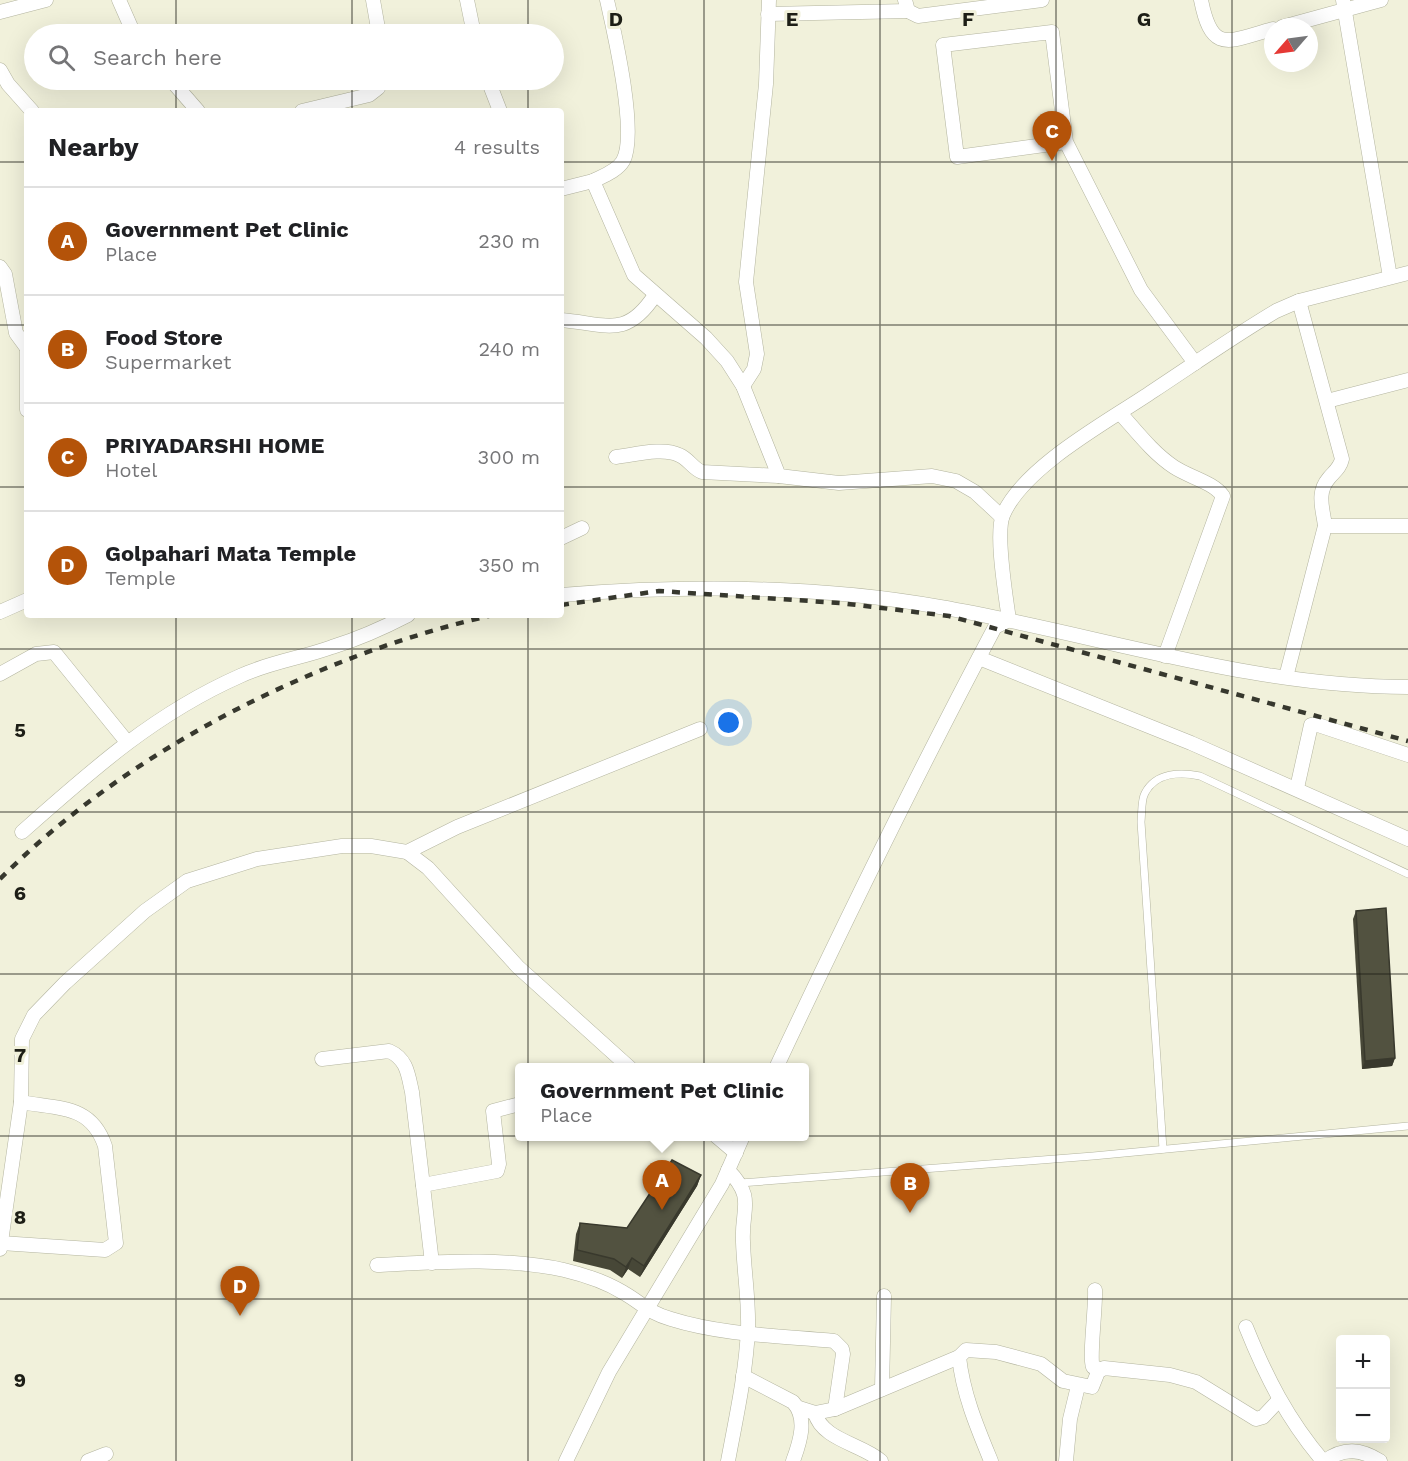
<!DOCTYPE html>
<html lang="en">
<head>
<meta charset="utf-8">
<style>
	body { margin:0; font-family:"Work Sans",sans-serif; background:#f2f2f2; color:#202124 }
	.controls { position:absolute; right:18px; bottom:18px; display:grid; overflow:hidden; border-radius:6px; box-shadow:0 6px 24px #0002 }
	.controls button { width:54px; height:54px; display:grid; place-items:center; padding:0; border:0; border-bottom:2px solid #e0e0e0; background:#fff; color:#202124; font:30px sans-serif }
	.compass { position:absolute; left:1264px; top:18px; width:54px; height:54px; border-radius:50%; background:#fff; box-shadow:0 6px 24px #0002; rotate:242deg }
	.you { position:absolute; left:729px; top:723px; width:21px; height:21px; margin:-15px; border:4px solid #fff; border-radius:50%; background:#1a73e8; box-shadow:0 0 0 9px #1a73e833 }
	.badge { display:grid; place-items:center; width:39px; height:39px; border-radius:50%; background:#b45309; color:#fff; font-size:20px; font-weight:700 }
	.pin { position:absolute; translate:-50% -50px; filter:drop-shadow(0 2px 3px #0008) }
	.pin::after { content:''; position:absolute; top:32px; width:21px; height:18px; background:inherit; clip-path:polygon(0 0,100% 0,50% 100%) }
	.popup { position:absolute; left:515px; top:1063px; width:294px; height:78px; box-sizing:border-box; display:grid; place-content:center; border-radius:6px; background:#fff; filter:drop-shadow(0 2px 4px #0005); font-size:20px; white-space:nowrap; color:#757577 }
	.popup b { font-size:22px; color:#202124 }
	.popup::after { content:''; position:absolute; left:50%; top:100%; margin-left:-12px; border:12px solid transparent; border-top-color:#fff }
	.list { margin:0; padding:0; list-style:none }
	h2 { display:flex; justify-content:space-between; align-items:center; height:78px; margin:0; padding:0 24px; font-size:26px }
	h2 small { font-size:20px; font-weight:400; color:#757577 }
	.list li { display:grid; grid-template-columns:39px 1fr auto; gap:18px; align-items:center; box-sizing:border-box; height:108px; padding:0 24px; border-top:2px solid #e0e0e0 }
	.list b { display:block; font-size:22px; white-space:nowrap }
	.list p { margin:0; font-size:20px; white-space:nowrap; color:#757577 }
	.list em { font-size:20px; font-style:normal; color:#757577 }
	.icon { flex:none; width:33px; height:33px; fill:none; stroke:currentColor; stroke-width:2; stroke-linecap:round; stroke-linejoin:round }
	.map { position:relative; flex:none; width:1408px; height:1461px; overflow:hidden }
	.search { position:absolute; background:#fff; box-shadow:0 6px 24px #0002; left:24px; top:24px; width:540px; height:66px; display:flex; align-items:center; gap:15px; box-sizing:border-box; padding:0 21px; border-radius:33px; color:#757577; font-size:22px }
	.panel { position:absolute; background:#fff; box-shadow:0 6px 24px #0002; left:24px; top:108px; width:540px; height:510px; border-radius:6px }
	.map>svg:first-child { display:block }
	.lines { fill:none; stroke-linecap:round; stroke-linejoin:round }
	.lane-casing { stroke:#b3b49f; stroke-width:8 }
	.street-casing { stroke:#b3b49f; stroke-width:15 }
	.lane { stroke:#fff; stroke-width:7 }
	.street { stroke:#fff; stroke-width:14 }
	.rail { stroke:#37382e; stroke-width:4.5; stroke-dasharray:8 8; stroke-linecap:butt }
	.wall { fill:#474737 }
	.shaded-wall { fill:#39392d }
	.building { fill:#525240; stroke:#39392d; stroke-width:1.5 }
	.grid { fill:none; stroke:#1d1e16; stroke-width:1.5; stroke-opacity:0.55 }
	.grid-label { font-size:20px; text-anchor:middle; font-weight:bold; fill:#1d1e16; stroke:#f1f1db; stroke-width:6; stroke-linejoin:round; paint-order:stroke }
</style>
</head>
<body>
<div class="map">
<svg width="1408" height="1461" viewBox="0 0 1408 1461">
	<rect width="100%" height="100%" fill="#f1f1db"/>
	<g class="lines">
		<g class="lane-casing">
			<g id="lane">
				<path d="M 1163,1149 L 1141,822 C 1142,813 1141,800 1145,793 C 1156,772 1181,772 1200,776 L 1408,874"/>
				<path d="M 740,1183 L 1093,1156 L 1408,1126"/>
			</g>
		</g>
		<g class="street-casing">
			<g id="street">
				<path d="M 119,0 L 134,34"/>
				<path d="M 373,0 L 379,34"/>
				<path d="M 467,0 L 474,34"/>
				<path d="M 905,0 L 908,11 L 918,16 L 1042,0"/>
				<path d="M 1201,0 C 1212,55 1228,41 1273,29"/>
				<path d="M 1343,0 L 1390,277"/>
				<path d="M 0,12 L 46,0"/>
				<path d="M 768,14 L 908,11"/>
				<path d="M 1282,27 L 1381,0"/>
				<path d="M 0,70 L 8,84 L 32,111"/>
				<path d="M 171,80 L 198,111"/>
				<path d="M 488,80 L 500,111"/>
				<path d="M 302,111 L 369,95 L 378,88 L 382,80"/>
				<path d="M 1066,142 L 1052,32 L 943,45 L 957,157 L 1066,142 L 1141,290 L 1195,363"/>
				<path d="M 593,181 C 603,176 617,171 623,161 C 638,134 614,31 607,0"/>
				<path d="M 561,189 L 593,181 L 634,275 L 706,338 L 727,361 L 743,386 L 779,476 L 839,483 L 932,476 L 956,481 L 975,492 L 1002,517"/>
				<path d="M 0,267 L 5,274 L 16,333 L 27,348"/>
				<path d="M 561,320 C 607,324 626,339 655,295"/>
				<path d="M 27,348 L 27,410"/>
				<path d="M 743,386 L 754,369 L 757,354 L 746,282 L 766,84 L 769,0"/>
				<path d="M 1327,401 L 1408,380"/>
				<path d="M 1120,413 C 1137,432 1153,453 1174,467 C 1189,477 1213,482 1223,496 L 1165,656"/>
				<path d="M 616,457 C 634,455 663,447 679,455 C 689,459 692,468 702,472 L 779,476"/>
				<path d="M 1325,526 L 1408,526"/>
				<path d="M 561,538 L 582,528"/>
				<path d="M 561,595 C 686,585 817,585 940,607 C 1097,634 1248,687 1408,687"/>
				<path d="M 0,612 L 27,600"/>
				<path d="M 979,658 L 1191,743 L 1408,839"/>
				<path d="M 0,674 L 36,654 L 54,652 L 127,742"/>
				<path d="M 1286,677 L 1325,526 C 1323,509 1316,493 1329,478 C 1335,471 1340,468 1342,459 L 1299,301"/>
				<path d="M 1297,788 L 1311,725 L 1315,724 L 1408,755"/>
				<path d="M 22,832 C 92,770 154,714 240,676 C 270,662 302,658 332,647 C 358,639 383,628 408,615"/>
				<path d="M 407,852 L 428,868 L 518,967 L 630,1068"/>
				<path d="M 322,1059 L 389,1051 C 407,1059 408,1074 412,1092 L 432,1263"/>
				<path d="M 776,1068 C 846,919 918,772 995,627 L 1009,620 C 1006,597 995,534 1003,515 C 1024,466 1109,421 1153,391 C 1194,364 1234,336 1276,311 L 1299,301 L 1408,273"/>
				<path d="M 716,1136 L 736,1153"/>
				<path d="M 423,1185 L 497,1171 L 499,1164 L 493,1111 L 520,1104"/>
				<path d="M 1,1243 L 105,1250 L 116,1243 L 105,1146 C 91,1104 58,1109 21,1102"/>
				<path d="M 0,1249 L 21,1102 L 22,1039 L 34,1015 L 65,983 L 145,911 L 187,881 L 257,859 L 342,846 L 371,846 L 407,852 L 457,827 L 700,729"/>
				<path d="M 377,1265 C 438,1262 505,1257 564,1270 C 585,1275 606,1282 624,1293 C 643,1304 647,1312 671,1319 C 722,1335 781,1336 834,1341 L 842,1349 L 843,1354 L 835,1409"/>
				<path d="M 1095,1290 C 1096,1306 1089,1358 1093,1367 L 1100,1369"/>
				<path d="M 1246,1327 C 1266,1377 1288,1420 1323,1461"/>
				<path d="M 743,1376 L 793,1402 C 808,1418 800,1442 793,1461"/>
				<path d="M 882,1389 L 884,1296"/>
				<path d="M 799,1408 L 815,1413 L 835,1409 L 959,1357"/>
				<path d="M 815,1413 C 822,1440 862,1444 881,1461"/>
				<path d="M 88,1461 L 106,1454"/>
				<path d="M 566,1461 L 609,1372 L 722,1184 L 743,1136"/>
				<path d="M 728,1461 C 736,1418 746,1373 748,1329 C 749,1300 744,1272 743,1242 C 741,1208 756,1199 728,1170"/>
				<path d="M 991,1461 C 977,1427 963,1394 959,1357 L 966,1350 L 996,1352 L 1041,1364 L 1063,1381 L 1092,1387 L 1098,1372 L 1104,1368 L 1170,1375 L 1196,1382 L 1256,1419 L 1263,1417 L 1279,1400"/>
				<path d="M 1066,1461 L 1070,1419 L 1078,1386"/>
				<path d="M 1325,1461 C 1344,1447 1361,1449 1380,1461"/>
			</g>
		</g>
		<use href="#lane" class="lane"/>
		<use href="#street" class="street"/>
		<g class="rail">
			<path d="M 561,605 L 659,591 L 840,603 L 949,616 L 1408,741"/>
			<path d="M 0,879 C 128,750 317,655 493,615"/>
		</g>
	</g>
	<g class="wall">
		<path d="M 1356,911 L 1395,1058 L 1392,1066 L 1362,1069 L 1353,919 Z"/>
		<path d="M 701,1175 L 697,1186 L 640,1277 L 628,1269 L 622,1278 L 610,1270 L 573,1261 L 576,1234 L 580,1223 L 627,1228 Z"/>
	</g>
	<g class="shaded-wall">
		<path d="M 1395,1058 L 1392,1066 L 1362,1069 L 1365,1061 Z"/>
		<path d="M 701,1175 L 697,1186 L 640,1277 L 644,1266 Z"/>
		<path d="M 632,1258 L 628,1269 L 622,1278 L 626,1267 Z"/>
	</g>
	<g class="building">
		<path d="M 1386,908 L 1395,1058 L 1365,1061 L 1356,911 Z"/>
		<path d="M 672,1160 L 701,1175 L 644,1266 L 632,1258 L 626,1267 L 614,1259 L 577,1250 L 580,1223 L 627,1228 Z"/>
	</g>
	<path class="grid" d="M 176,0 L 176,34M 352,0 L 352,34M 528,0 L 528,34M 704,0 L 704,1461M 880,0 L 880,1461M 1056,0 L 1056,1461M 1232,0 L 1232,1461M 176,80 L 176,111M 352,80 L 352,111M 528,80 L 528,111M 0,162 L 27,162M 561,162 L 1408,162M 0,325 L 27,325M 561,325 L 1408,325M 0,487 L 27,487M 561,487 L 1408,487M 176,615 L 176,1461M 352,615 L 352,1461M 528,615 L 528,1461M 0,649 L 1408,649M 0,812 L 1408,812M 0,974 L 1408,974M 0,1136 L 1408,1136M 0,1299 L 1408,1299"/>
	<g class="grid-label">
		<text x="616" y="26">D</text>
		<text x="792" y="26">E</text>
		<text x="968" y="26">F</text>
		<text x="1144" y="26">G</text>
		<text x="20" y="737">5</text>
		<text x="20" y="900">6</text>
		<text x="20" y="1062">7</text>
		<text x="20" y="1224">8</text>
		<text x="20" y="1387">9</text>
	</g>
</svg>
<div class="controls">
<button>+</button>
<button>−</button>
</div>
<svg class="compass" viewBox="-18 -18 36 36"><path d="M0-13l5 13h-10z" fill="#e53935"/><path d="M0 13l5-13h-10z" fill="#757577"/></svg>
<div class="you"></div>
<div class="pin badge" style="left:662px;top:1210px">A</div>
<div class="popup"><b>Government Pet Clinic</b>Place</div>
<div class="pin badge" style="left:910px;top:1213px">B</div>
<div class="pin badge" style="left:1052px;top:161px">C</div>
<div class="pin badge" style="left:240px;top:1316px">D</div>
<div class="search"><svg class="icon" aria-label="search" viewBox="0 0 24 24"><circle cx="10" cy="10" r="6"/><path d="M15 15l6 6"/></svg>Search here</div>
<section class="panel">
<h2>Nearby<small>4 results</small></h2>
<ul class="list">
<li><span class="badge">A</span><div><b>Government Pet Clinic</b><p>Place</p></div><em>230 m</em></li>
<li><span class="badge">B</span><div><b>Food Store</b><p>Supermarket</p></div><em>240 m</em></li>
<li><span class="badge">C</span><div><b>PRIYADARSHI HOME</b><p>Hotel</p></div><em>300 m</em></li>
<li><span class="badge">D</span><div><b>Golpahari Mata Temple</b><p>Temple</p></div><em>350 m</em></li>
</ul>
</section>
</div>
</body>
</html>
